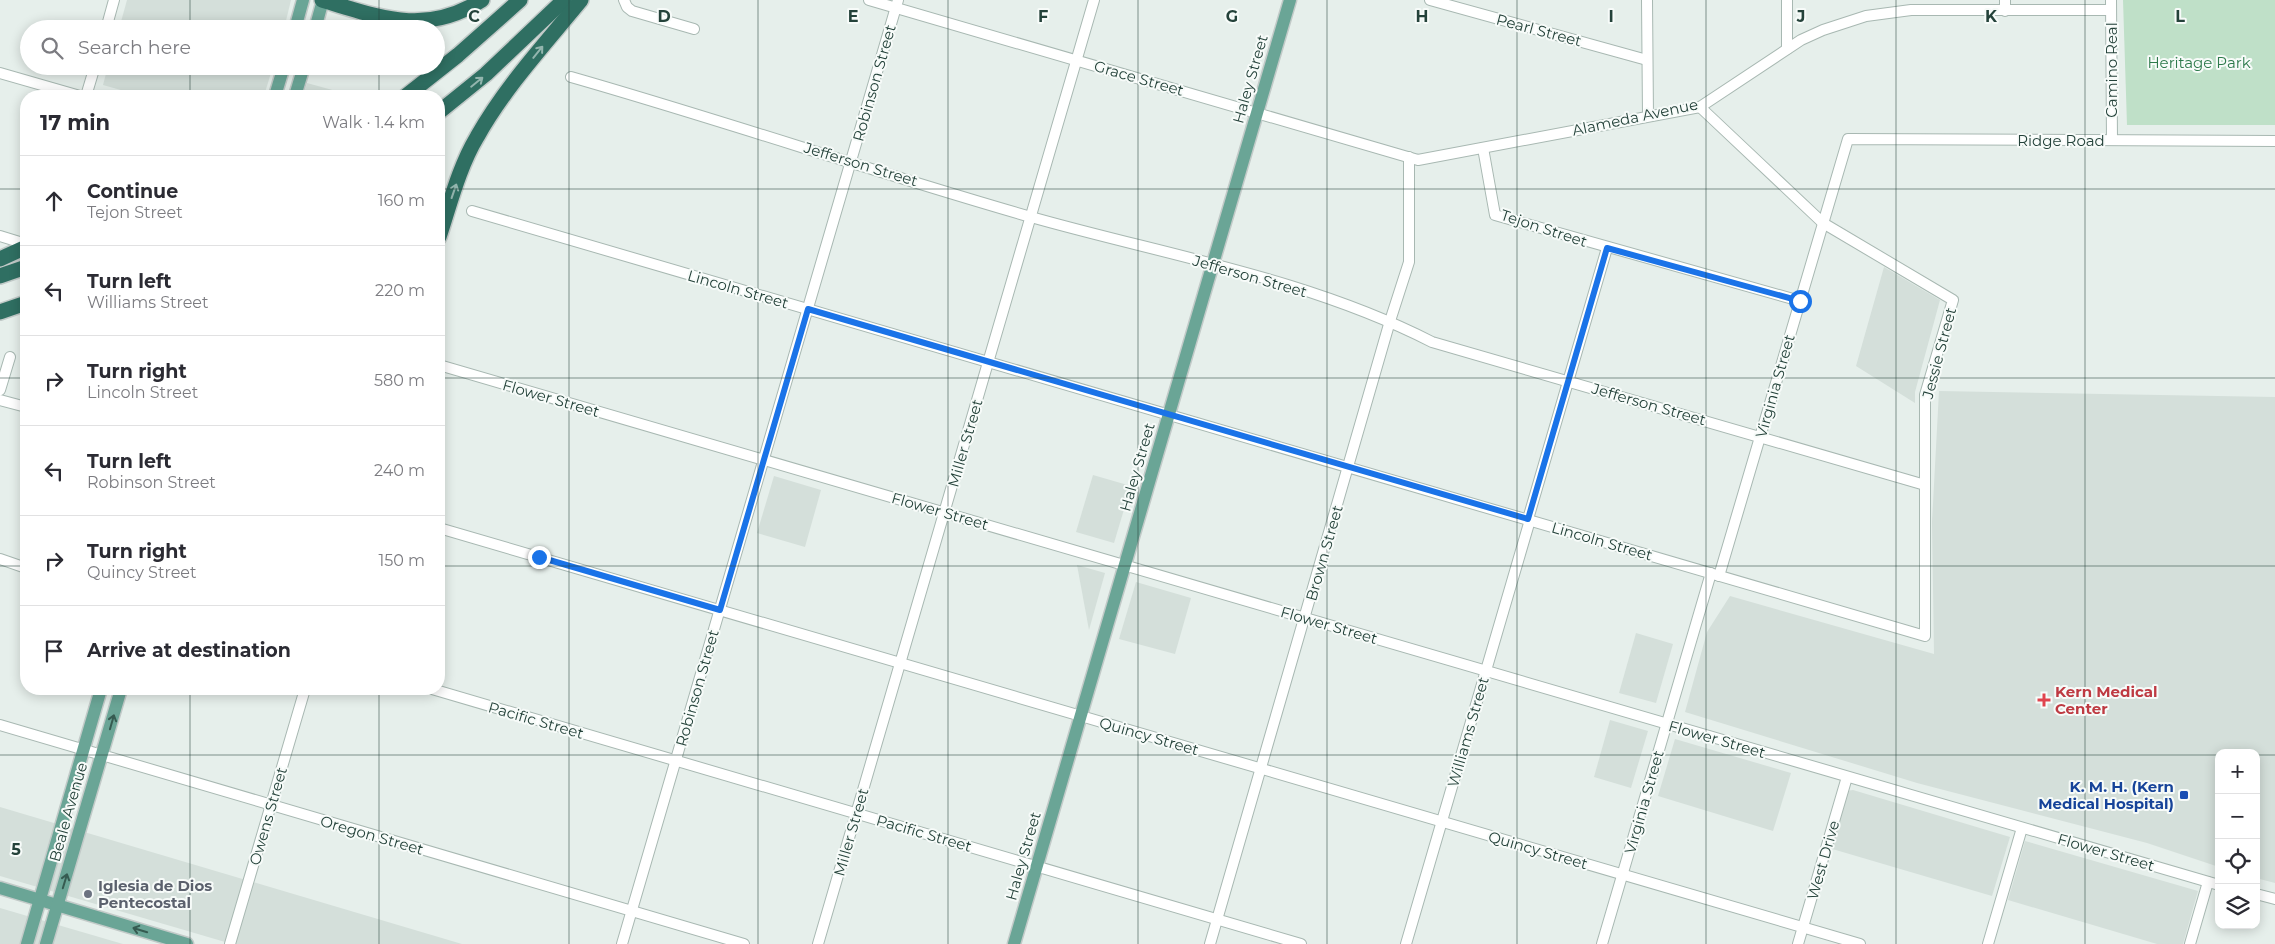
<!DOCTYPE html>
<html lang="en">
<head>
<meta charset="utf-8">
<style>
	body { margin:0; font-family:Montserrat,sans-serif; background:#f2f2f3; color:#2b2b33 }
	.controls { position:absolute; right:15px; bottom:15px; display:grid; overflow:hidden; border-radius:10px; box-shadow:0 2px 12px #0003 }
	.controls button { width:45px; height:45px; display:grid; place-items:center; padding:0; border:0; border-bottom:1px solid #e1e1e2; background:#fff; color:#2b2b33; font:25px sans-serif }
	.stop { position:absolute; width:15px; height:15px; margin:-11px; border:4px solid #1a73e8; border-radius:50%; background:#fff }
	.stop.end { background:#1a73e8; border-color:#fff; box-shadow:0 1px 5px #0008 }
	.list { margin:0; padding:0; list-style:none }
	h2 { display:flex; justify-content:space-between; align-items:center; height:65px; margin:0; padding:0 20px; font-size:21px }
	h2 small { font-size:16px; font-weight:400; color:#7c7c81 }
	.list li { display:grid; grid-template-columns:32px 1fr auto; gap:15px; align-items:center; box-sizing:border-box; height:90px; padding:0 20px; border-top:1px solid #e1e1e2 }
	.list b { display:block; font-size:19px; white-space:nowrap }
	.list p { margin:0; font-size:16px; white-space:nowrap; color:#7c7c81 }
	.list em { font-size:16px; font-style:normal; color:#7c7c81 }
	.icon { flex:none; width:28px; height:28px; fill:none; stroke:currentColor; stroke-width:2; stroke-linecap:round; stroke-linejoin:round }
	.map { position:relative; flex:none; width:2275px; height:944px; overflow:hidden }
	.search { position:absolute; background:#fff; box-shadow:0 2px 12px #0003; left:20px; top:20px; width:425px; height:55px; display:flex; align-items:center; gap:12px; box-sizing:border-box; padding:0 18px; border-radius:28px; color:#7c7c81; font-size:19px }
	.panel { position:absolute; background:#fff; box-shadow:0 2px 12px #0003; left:20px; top:90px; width:425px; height:605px; border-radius:20px }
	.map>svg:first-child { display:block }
	.built { fill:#d4dfda }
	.green { fill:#bfe0c8 }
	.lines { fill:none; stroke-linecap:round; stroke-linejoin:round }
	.minor-casing { stroke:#a8b8b2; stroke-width:12 }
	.major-casing { stroke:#c2cac8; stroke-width:15 }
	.highway-casing { stroke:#c2cac8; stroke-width:18 }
	.minor { stroke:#fff; stroke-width:10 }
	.major { stroke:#6aa596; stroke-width:12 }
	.highway { stroke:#2f6f62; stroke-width:15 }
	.oneway { stroke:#93b5ae }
	.oneway2 { stroke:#365b51 }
	.route { stroke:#1a73e8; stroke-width:6 }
	.grid { fill:none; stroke:#24423a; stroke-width:1; stroke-opacity:0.55 }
	.health-dot { fill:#e0444e; stroke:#f7fbf9; stroke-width:2 }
	.transit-dot { fill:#1a4fb4; stroke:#f7fbf9; stroke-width:2 }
	.worship-dot { fill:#6b7280; stroke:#f7fbf9; stroke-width:2 }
	.labels { text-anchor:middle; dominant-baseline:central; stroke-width:4; stroke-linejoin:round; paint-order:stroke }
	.street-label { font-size:15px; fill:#24423a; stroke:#f7fbf9 }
	.park-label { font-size:15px; fill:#2d7a4b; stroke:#f7fbf9 }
	.health-label { font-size:15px; font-weight:bold; fill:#be3a42; stroke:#f7fbf9; text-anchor:start }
	.transit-label { font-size:15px; font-weight:bold; fill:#164399; stroke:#f7fbf9; text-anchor:end }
	.worship-label { font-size:15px; font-weight:bold; fill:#5b616d; stroke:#f7fbf9; text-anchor:start }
	.grid-label { font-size:16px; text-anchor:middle; font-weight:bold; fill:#24423a; stroke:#f7fbf9; stroke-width:4; stroke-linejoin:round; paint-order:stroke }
</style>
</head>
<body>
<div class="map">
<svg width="2275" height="944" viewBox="0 0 2275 944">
	<rect width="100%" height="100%" fill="#e6efeb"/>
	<g class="built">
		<path d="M 127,0 L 291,0 L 284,29 L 119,29 Z"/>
		<path d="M 108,66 L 273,66 L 264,96 L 142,96 L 103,85 Z"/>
		<path d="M 307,83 L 336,91 L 328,96 L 303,96 Z"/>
		<path d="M 1884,267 L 1940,300 L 1915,392 L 1915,403 L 1856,366 Z"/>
		<path d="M 1939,391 L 2275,397 L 2275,883 L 2256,878 L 2256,753 L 2219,753 L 2219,867 L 2147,843 L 1917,783 L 1685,712 L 1707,632 L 1730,596 L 1934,654 L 1932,522 Z"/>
		<path d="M 1093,475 L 1131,486 L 1114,543 L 1076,532 Z"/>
		<path d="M 774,476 L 821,490 L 805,547 L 757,533 Z"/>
		<path d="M 1077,565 L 1105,573 L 1089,630 Z"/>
		<path d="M 1136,582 L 1191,598 L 1175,654 L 1119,639 Z"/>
		<path d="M 1636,633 L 1673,644 L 1656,703 L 1619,693 Z"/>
		<path d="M 1610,720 L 1648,731 L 1631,788 L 1594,777 Z"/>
		<path d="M 1675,739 L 1791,773 L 1773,831 L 1658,796 Z"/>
		<path d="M 1853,790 L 2010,837 L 1992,896 L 1829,848 L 1846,791 Z"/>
		<path d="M 0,807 L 462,944 L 232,944 L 0,876 Z"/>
		<path d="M 2025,841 L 2198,891 L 2183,944 L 2157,944 L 2008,900 Z"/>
		<path d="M 0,908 L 123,944 L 0,944 Z"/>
	</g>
	<path class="green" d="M 2123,0 L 2275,0 L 2275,125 L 2127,125 Z"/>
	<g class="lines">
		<g class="minor-casing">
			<g id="minor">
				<path d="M 624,0 L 627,7 L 632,11 L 694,29"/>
				<path d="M 869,0 L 1418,160 L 1700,107 L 1801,40 L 1823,30 L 1866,16 L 1911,10 L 2111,10"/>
				<path d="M 1430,0 L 1647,60"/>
				<path d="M 1647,0 L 1648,116"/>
				<path d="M 1787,0 L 1787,49"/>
				<path d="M 2111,0 L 2112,140"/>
				<path d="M 2005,11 L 2005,0"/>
				<path d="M 106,29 L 114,0"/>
				<path d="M 0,73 L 80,96"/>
				<path d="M 571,77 C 725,121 877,173 1031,217 C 1165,255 1307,278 1432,342 L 1925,485"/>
				<path d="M 86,96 L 95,66"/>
				<path d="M 1483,148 L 1495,215 L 1800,301"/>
				<path d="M 472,211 L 1925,636 L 1925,395 L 1953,300 L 1823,223 L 1700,107"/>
				<path d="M 0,236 L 26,244"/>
				<path d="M 439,365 L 2219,885"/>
				<path d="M 0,390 L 10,357"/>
				<path d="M 0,400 L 26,407"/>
				<path d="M 1528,519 L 1607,248"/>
				<path d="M 439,528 L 1860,944"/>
				<path d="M 0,559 L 26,568"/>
				<path d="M 1719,576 L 1848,139 L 2275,141"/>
				<path d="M 432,689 L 1301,944"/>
				<path d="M 0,725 L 744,944"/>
				<path d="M 2256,894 L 2275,899"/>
				<path d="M 230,944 L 305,689"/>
				<path d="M 622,944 L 898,0"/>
				<path d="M 818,944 L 1094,0"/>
				<path d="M 1210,944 L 1390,321 L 1409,262 L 1409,157"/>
				<path d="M 1406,944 L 1530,520"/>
				<path d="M 1602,944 L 1711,573"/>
				<path d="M 1798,944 L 1847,777"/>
				<path d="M 1988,944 L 2022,828"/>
				<path d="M 2190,944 L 2208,882"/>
			</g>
		</g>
		<g class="major-casing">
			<g id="major">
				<path d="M 295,29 L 303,0"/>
				<path d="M 315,29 L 323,0"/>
				<path d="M 275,96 L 284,66"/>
				<path d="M 295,96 L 304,66"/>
				<path d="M 0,888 L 187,944"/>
				<path d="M 27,944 L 101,689"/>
				<path d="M 46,944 L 121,689"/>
				<path d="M 1014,944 L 1290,0"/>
			</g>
		</g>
		<g class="highway-casing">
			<g id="highway">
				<path d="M 322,0 C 381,18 426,36 482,0"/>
				<path d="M 406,96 L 458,55 L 520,0"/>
				<path d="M 439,112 L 486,74 L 564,0"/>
				<path d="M 439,237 C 450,204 459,167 477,137 C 505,87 545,44 581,0"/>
				<path d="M 0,259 L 26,247"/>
				<path d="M 0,276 L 26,267"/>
				<path d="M 0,312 L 26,303"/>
			</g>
		</g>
		<use href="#minor" class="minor"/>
		<use href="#major" class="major"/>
		<use href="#highway" class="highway"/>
	</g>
	<defs><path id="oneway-shaft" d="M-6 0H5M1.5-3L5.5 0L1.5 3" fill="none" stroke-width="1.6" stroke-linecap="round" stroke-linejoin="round" transform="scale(1.25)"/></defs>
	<g class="oneway">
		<use href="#oneway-shaft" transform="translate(538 52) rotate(-51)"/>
		<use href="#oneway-shaft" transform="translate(477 82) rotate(-39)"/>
		<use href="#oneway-shaft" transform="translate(454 191) rotate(-71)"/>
	</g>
	<g class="oneway2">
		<use href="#oneway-shaft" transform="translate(112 722) rotate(-74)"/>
		<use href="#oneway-shaft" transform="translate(65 881) rotate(-73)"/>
		<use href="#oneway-shaft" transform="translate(140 930) rotate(-163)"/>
	</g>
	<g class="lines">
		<path class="route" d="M 539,557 L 720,610 L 808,309 L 1528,519 L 1607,248 L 1800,301"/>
	</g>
	<path class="grid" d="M 190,0 L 190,29M 379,0 L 379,29M 569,0 L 569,944M 758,0 L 758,944M 948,0 L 948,944M 1138,0 L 1138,944M 1327,0 L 1327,944M 1517,0 L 1517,944M 1706,0 L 1706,944M 1896,0 L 1896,944M 2085,0 L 2085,944M 190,66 L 190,96M 379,66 L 379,96M 0,189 L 26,189M 439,189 L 2275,189M 0,378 L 26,378M 439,378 L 2275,378M 0,566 L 26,566M 439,566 L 2275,566M 190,689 L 190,944M 379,689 L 379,944M 0,755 L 2219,755M 2256,755 L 2275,755"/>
	<path class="health-dot" d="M2041.5 692.5h5v5h5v5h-5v5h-5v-5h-5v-5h5z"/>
	<rect class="transit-dot" x="2179" y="790" width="10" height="10" rx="2.5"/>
	<circle class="worship-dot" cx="88" cy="894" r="5"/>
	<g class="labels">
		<g class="street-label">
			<text transform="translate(1539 30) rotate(15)">Pearl Street</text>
			<text transform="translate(2111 70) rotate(-90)">Camino Real</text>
			<text transform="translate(1139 78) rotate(16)">Grace Street</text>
			<text transform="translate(1250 79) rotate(-74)">Haley Street</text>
			<text transform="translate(874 83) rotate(-74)">Robinson Street</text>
			<text transform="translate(1635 117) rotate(-12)">Alameda Avenue</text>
			<text x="2061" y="140">Ridge Road</text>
			<text transform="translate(861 164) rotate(17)">Jefferson Street</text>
			<text transform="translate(1544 228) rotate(18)">Tejon Street</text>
			<text transform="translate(1250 276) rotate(16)">Jefferson Street</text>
			<text transform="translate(738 289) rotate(16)">Lincoln Street</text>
			<text transform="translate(1939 353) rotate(-75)">Jessie Street</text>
			<text transform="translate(1775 386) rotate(-74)">Virginia Street</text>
			<text transform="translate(551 398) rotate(16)">Flower Street</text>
			<text transform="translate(1649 404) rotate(16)">Jefferson Street</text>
			<text transform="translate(965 443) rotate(-74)">Miller Street</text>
			<text transform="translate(1137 467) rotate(-74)">Haley Street</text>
			<text transform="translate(940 511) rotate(16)">Flower Street</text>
			<text transform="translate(1602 541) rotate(16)">Lincoln Street</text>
			<text transform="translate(1324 553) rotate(-74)">Brown Street</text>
			<text transform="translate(1329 625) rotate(16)">Flower Street</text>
			<text transform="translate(697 688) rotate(-74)">Robinson Street</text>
			<text transform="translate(536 720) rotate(16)">Pacific Street</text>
			<text transform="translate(1468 732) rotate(-74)">Williams Street</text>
			<text transform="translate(1149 736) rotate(16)">Quincy Street</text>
			<text transform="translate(1717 739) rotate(16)">Flower Street</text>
			<text transform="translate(1644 802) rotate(-74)">Virginia Street</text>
			<text transform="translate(68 812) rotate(-74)">Beale Avenue</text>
			<text transform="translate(268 816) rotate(-74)">Owens Street</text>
			<text transform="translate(851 832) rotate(-74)">Miller Street</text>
			<text transform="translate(924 833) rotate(16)">Pacific Street</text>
			<text transform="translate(372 835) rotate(16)">Oregon Street</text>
			<text transform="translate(1538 850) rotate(16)">Quincy Street</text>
			<text transform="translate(2106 852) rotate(16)">Flower Street</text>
			<text transform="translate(1023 856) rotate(-74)">Haley Street</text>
			<text transform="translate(1823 860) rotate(-74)">West Drive</text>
		</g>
		<g class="park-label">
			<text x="2199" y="62">Heritage Park</text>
		</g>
		<g class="health-label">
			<text x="2055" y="691">Kern Medical<tspan x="2055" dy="17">Center</tspan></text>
		</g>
		<g class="transit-label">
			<text x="2174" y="786">K. M. H. (Kern<tspan x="2174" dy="17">Medical Hospital)</tspan></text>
		</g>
		<g class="worship-label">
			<text x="98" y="885">Iglesia de Dios<tspan x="98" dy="17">Pentecostal</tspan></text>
		</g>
	</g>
	<g class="grid-label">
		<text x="474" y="22">C</text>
		<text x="664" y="22">D</text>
		<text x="853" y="22">E</text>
		<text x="1043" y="22">F</text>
		<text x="1232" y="22">G</text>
		<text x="1422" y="22">H</text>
		<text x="1611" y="22">I</text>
		<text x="1801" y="22">J</text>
		<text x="1991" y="22">K</text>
		<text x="2180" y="22">L</text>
		<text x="16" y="855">5</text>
	</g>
</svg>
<div class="controls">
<button>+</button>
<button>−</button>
<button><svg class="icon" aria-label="locate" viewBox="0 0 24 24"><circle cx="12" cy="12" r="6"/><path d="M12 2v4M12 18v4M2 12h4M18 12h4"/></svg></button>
<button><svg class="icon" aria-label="layers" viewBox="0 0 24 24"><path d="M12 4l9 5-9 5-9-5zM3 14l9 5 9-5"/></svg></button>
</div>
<div class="stop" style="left:1800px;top:301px"></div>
<div class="stop end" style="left:539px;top:557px"></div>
<div class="search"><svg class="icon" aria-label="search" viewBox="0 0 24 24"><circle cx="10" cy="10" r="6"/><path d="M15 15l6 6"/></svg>Search here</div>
<section class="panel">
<h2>17 min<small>Walk · 1.4 km</small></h2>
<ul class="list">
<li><svg class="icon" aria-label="ahead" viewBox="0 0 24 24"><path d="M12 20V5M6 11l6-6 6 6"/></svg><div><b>Continue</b><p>Tejon Street</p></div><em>160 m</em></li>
<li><svg class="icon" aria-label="left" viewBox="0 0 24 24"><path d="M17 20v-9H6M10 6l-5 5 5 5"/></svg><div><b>Turn left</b><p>Williams Street</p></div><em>220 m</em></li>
<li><svg class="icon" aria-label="right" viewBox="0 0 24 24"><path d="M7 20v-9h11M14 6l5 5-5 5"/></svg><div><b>Turn right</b><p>Lincoln Street</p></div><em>580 m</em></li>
<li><svg class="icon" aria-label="left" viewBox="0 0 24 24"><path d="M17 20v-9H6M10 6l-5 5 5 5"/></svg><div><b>Turn left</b><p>Robinson Street</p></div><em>240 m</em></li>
<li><svg class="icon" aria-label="right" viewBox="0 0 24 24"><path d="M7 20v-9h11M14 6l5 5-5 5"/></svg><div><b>Turn right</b><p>Quincy Street</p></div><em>150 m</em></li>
<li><svg class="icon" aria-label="arrive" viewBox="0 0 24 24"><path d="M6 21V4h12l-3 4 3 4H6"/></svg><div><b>Arrive at destination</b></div></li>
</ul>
</section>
</div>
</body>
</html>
